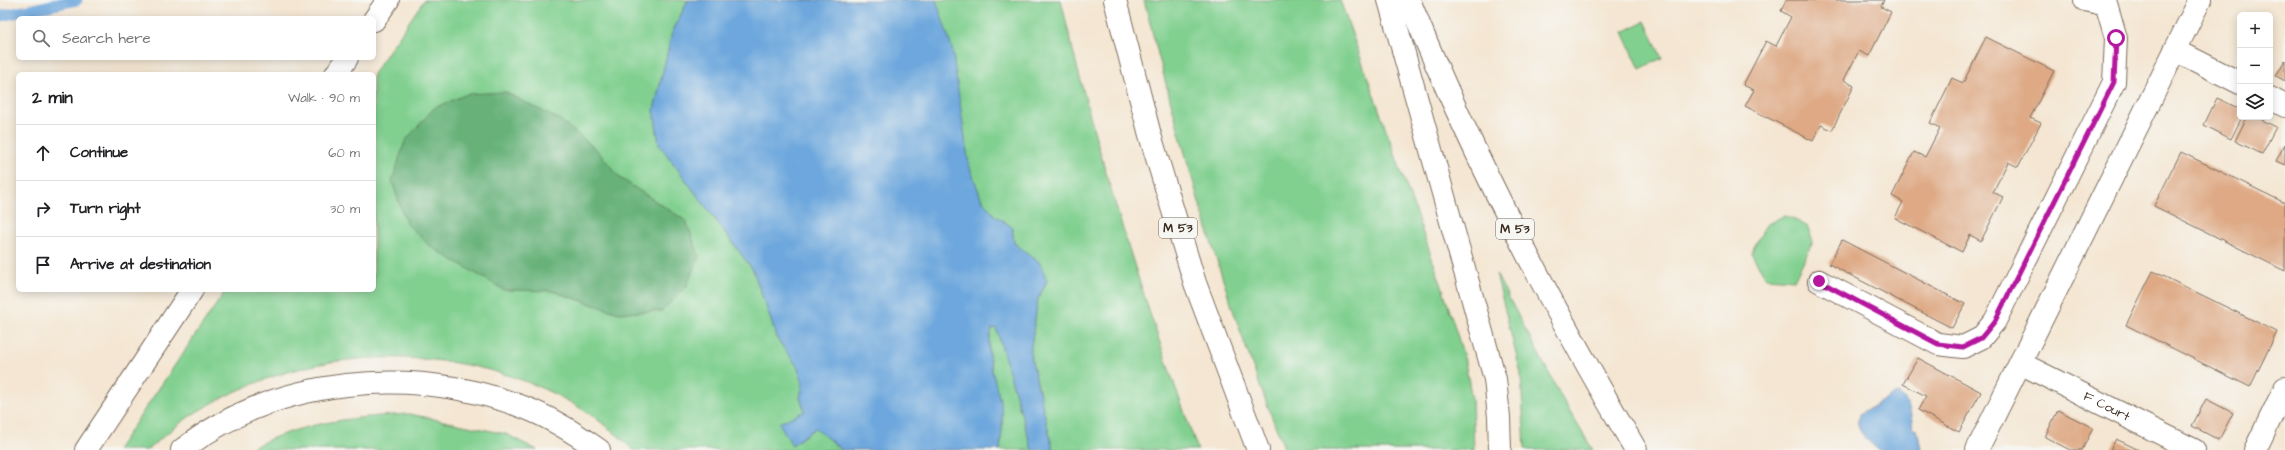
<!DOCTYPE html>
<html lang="en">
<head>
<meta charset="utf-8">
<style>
	body { margin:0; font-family:"Architects Daughter",sans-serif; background:#f6f6f6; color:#202124 }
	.controls { position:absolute; right:12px; top:12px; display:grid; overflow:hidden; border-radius:6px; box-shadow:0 2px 10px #0003 }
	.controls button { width:36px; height:36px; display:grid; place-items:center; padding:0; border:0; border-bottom:1px solid #e0e0e0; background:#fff; color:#202124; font:20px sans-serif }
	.stop { position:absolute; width:12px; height:12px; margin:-9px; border:3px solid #b5179e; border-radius:50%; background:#fff }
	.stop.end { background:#b5179e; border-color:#fff; box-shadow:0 1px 4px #0008 }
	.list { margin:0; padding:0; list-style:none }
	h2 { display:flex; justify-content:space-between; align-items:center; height:52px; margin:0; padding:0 16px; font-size:17px }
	h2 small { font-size:13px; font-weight:400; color:#757577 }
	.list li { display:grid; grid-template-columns:26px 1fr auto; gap:12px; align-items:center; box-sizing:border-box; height:56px; padding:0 16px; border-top:1px solid #e0e0e0 }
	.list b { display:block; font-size:15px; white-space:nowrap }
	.list em { font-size:13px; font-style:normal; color:#757577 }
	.icon { flex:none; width:22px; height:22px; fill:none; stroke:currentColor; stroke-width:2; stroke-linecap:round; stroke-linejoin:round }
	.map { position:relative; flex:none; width:2285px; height:450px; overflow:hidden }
	.search { position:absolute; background:#fff; box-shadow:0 2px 10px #0003; left:16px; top:16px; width:360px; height:44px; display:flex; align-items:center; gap:10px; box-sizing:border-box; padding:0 14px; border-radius:6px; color:#757577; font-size:15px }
	.panel { position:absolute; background:#fff; box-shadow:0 2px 10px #0003; left:16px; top:72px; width:360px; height:220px; border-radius:6px }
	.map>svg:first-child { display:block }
	.green { fill:#81d090; stroke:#5e7d57; fill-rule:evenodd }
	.forest { fill:#68b27a; stroke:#526e4c }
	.water { fill:#6da7dd; stroke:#54687e }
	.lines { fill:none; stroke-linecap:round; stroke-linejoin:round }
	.stream { stroke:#6da7dd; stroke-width:11 }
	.building { fill:#dea984 }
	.minor-casing { stroke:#7c6c5d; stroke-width:24 }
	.highway-casing { stroke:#7c6c5d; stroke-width:24 }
	.minor { stroke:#fff; stroke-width:22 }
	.highway { stroke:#fff; stroke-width:22 }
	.route { stroke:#b5179e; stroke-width:5 }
	.labels { text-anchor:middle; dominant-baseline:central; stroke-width:3.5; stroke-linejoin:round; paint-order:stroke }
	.shield { fill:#f6f6f2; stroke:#73675e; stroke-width:1 }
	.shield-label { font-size:12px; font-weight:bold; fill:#3b2a1e }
	.street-label { font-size:13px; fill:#3b2a1e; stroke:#f6f6f2 }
</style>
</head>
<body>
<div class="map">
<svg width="2285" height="450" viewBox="0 0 2285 450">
	<rect width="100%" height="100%" fill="#f6f6f2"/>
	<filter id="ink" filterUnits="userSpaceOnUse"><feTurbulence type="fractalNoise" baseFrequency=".025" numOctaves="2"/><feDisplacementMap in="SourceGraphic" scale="8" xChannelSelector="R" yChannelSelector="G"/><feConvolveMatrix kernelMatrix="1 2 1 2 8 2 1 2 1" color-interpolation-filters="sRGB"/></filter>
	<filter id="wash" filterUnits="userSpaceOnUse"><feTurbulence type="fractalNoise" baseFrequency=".012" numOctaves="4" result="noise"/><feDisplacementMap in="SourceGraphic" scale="16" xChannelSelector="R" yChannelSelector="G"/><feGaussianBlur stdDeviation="0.9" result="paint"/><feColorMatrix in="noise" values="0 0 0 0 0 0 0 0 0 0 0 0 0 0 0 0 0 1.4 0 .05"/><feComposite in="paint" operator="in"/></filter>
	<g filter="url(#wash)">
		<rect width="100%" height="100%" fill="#f4e6d2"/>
		<g class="green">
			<path d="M 424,0 L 688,0 L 672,33 L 654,110 L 659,144 L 753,270 L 778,340 L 797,366 L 804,383 L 800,398 L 805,411 L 792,445 L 815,428 L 842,450 L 633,450 C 558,374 443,348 339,361 C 292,367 241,386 200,410 C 181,421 164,436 147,450 L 117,450 L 226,290 L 374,290 L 373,74 ZM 505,92 L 559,120 L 597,150 L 620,178 L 686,221 L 619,313 L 552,291 Z"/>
			<path d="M 936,0 L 1061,0 C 1096,153 1144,303 1198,450 L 1053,450 L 1030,353 L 1038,299 L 1047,281 L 1040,263 L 1014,243 L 1012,227 L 994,215 L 981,198 L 969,165 Z"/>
			<path d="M 1144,0 L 1340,0 L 1443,289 L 1464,357 L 1472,399 L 1474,450 L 1285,450 C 1225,304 1183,152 1144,0 Z"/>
			<path d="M 1645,21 L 1662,58 L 1640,69 L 1623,32 Z"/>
			<path d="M 1785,215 L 1807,226 L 1813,242 L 1794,280 L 1766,278 L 1751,253 L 1766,225 Z"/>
			<path d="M 1496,274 L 1568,409 L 1593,450 L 1525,450 L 1521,374 Z"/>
			<path d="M 992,328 L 997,328 L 1032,450 L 1000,450 C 1001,438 1003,425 1002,413 C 998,384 982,358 992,328 Z"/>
			<path d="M 410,414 L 506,434 L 537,450 L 248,450 C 298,422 355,417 410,414 Z"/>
		</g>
		<path class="forest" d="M 505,92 L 560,120 L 597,150 L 620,178 L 686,221 L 699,256 L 686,287 L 662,311 L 619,313 L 552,291 L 504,290 L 431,247 L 406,223 L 392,181 L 405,141 L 434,108 L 467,94 Z"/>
		<g class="water">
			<path d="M 688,0 L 936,0 L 952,48 L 969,165 L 981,198 L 994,215 L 1012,227 L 1014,243 L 1040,263 L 1047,281 L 1038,299 L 1030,353 L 1053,450 L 1032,450 L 996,328 L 992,329 C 982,358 999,384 1002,413 C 1003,425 1001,438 1000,450 L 842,450 L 815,428 L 792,445 L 779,423 L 805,411 L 800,398 L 803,383 L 797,366 L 778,340 L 753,270 L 659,144 L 654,110 L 672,33 Z"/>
			<path d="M 1899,394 C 1911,404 1911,415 1913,429 L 1917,429 L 1921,449 L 1878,450 C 1867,439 1854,431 1859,415 L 1892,395 Z"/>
		</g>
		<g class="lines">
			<path class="stream" d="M 0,16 L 77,0"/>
		</g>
		<g id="blocks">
			<g class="building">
				<path d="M 1786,0 L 1884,0 L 1881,7 L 1891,12 L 1869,56 L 1859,51 L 1847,74 L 1844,80 L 1854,86 L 1832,130 L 1821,125 L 1813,141 L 1745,106 L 1754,90 L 1743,85 L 1766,41 L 1776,46 L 1791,17 L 1781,11 Z"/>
				<path d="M 1986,37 L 2054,71 L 2030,118 L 2041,123 L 2018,167 L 2008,162 L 1993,192 L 2003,197 L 1981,241 L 1970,235 L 1962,252 L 1895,218 L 1903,202 L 1892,196 L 1914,152 L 1925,157 L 1940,128 L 1930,123 L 1952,78 L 1963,83 Z"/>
				<path d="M 2285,60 L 2285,81 L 2276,76 Z"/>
				<path d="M 2217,98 L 2240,109 L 2240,117 L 2242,117 L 2231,139 L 2204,125 Z"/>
				<path d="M 2247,117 L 2256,117 L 2276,127 L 2262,154 L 2235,141 Z"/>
				<path d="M 2285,144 L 2285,165 L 2276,161 Z"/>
				<path d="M 2181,152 L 2285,203 L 2285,271 L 2154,206 Z"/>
				<path d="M 1842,240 L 1965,304 L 1952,328 L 1829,264 Z"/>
				<path d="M 2153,271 L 2277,332 L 2250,387 L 2126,325 Z"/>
				<path d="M 1918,358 L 1981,392 L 1959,432 L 1918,410 L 1926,396 L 1903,384 Z"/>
				<path d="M 2206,399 L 2233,413 L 2219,440 L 2192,426 Z"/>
				<path d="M 2058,410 L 2093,428 L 2082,450 L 2070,450 L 2045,437 Z"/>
				<path d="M 2116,439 L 2139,450 L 2110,450 Z"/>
			</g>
		</g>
	</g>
	<g filter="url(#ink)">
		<use href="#blocks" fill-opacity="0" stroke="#7c6c5d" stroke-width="1"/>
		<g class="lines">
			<g class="minor-casing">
				<g id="minor">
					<path d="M 2085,0 L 2094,2 L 2103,0"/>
					<path d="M 2175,50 L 2240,83"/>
					<path d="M 2270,98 L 2285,106"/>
					<path d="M 1819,281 L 1938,344 L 1963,347 L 1981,338 L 1995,321 L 2114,82 L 2116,38 L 2105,0"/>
					<path id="s1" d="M 2020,363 L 2194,450"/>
					<path d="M 1977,450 L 2200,0"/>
					<path d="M 2255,450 L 2285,388"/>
				</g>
			</g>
			<g class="highway-casing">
				<g id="highway">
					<path d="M 1115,0 L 1150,135 L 1195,283 L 1258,450"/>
					<path d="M 1389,0 L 1495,379 L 1499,417 L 1500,450"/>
					<path d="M 1409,0 C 1472,156 1551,306 1636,450"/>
					<path d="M 374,20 L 388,0"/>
					<path d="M 336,74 L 347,58"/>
					<path d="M 86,450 L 192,290"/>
					<path d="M 182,450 C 277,376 412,365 523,407 C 550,417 575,433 599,450"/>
				</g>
			</g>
			<use href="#minor" class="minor"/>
			<use href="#highway" class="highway"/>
		</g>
	</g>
	<g class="lines" filter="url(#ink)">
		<path class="route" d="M 1819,281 L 1938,344 L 1963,347 L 1981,338 L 1995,321 L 2114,82 L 2116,38"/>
	</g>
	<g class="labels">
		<g class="shield">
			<rect x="1159" y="218" width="38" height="20" rx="3"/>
			<rect x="1496" y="219" width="38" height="20" rx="3"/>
		</g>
		<g class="shield-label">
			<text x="1178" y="228">M 53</text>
			<text x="1515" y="229">M 53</text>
		</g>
		<g class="street-label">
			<text stroke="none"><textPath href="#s1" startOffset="97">F Court</textPath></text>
		</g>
	</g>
</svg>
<div class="controls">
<button>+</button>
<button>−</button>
<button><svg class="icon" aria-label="layers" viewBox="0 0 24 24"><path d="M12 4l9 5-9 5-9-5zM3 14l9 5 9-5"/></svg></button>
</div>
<div class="stop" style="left:2116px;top:38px"></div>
<div class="stop end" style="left:1819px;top:281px"></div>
<div class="search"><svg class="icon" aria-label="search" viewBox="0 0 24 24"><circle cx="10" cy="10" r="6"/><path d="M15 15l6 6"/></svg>Search here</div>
<section class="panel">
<h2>2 min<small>Walk · 90 m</small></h2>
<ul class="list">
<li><svg class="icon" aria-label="ahead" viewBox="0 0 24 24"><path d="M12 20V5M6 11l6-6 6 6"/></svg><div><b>Continue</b></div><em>60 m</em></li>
<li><svg class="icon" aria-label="right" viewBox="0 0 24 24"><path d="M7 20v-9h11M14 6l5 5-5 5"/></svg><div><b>Turn right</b></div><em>30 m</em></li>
<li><svg class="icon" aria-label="arrive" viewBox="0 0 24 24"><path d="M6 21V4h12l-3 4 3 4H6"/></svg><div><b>Arrive at destination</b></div></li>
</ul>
</section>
</div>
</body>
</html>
